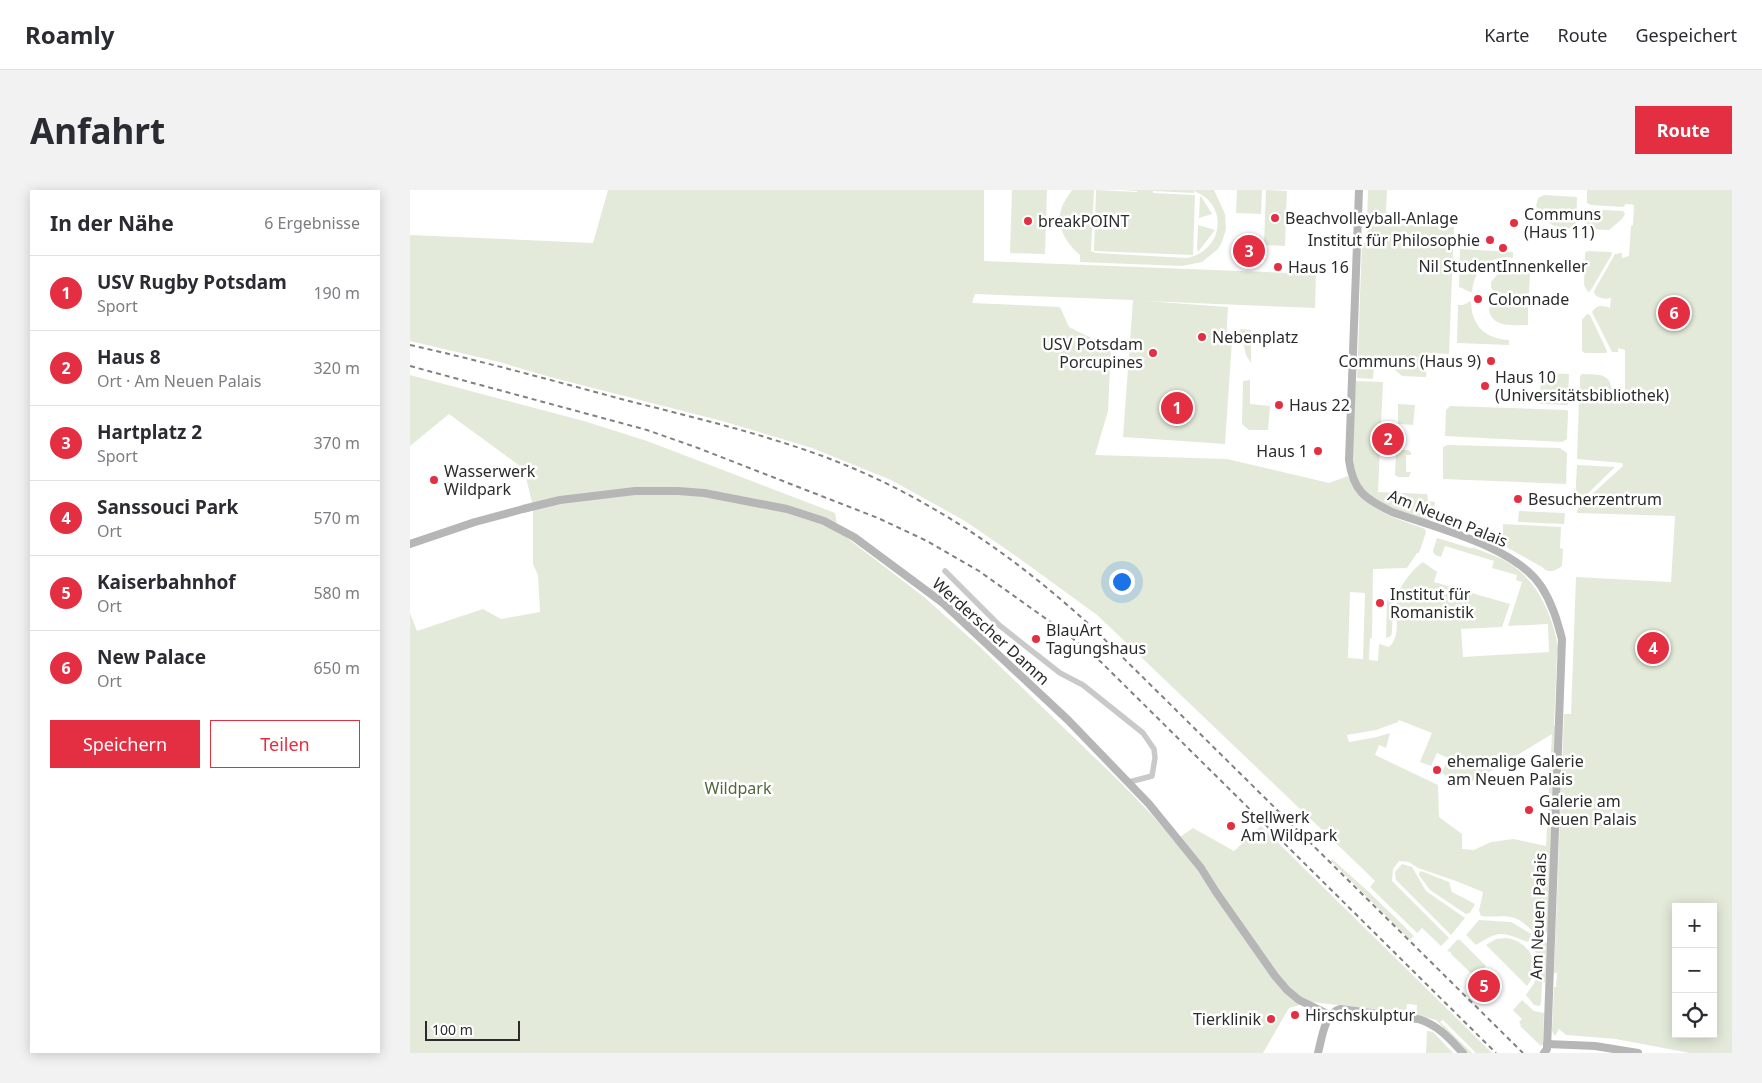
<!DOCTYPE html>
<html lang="de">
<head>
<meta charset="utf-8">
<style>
	body { margin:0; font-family:"Noto Sans",sans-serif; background:#f2f2f3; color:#2b2b33 }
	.controls { position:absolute; right:15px; bottom:15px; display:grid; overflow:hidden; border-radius:0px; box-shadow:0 2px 12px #0003 }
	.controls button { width:45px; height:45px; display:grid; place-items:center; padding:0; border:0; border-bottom:1px solid #e1e1e2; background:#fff; color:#2b2b33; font:25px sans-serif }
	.scale { position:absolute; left:15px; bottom:12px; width:95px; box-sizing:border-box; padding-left:5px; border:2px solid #2c2c2c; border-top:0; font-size:14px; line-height:18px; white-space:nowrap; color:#2c2c2c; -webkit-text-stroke:4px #fff; paint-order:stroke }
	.you { position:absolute; left:711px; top:391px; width:18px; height:18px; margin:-12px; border:4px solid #fff; border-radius:50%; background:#1a73e8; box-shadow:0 0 0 8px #1a73e833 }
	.badge { display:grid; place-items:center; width:32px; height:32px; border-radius:50%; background:#e42e42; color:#fff; font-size:16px; font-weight:700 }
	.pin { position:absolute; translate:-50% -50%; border:2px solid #fff; box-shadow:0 1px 5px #0006 }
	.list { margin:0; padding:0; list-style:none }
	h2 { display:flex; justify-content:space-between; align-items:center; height:65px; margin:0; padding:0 20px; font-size:21px }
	h2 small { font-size:16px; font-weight:400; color:#7c7c81 }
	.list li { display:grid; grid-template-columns:32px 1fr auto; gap:15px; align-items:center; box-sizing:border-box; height:75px; padding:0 20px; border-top:1px solid #e1e1e2 }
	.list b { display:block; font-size:19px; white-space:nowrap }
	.list p { margin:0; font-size:16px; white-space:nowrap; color:#7c7c81 }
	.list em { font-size:16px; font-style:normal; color:#7c7c81 }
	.actions { display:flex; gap:10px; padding:15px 20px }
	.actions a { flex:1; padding:11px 0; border:1px solid #e42e42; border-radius:0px; text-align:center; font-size:18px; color:#e42e42 }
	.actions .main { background:#e42e42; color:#fff }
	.icon { flex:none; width:28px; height:28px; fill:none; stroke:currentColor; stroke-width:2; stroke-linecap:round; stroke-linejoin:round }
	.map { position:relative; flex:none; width:1322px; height:863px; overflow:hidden; border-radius:0px }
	header { display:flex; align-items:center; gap:30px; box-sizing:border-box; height:70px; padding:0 25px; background:#fff; border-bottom:1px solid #e1e1e2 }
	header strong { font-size:24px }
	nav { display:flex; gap:28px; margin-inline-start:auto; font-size:18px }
	.intro { display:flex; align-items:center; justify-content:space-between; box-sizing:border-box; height:120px; padding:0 30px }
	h1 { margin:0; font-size:35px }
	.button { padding:12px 22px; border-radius:0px; background:#e42e42; color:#fff; font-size:18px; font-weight:700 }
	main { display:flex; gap:30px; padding:0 30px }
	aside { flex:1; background:#fff; border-radius:0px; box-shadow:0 2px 12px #0003 }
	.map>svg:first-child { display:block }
	.green { fill:#e3ead9; fill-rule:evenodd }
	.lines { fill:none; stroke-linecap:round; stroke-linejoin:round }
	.street { stroke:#c9c9c9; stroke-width:5.5 }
	.secondary { stroke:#b6b6b6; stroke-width:8 }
	.rail { stroke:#818181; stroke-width:2; stroke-dasharray:5 4; stroke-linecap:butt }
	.poi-dot { fill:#e42e42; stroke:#fff; stroke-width:2 }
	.labels { text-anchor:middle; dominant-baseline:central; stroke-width:5; stroke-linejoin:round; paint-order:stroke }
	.poi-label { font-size:16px; fill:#2c2c2c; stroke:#fff; text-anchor:start }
	.street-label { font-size:16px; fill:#2c2c2c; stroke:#fff }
	.park-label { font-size:16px; fill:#51673a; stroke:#fff }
</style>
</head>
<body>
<header>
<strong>Roamly</strong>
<nav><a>Karte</a><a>Route</a><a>Gespeichert</a></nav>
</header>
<div class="intro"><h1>Anfahrt</h1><a class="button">Route</a></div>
<main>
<aside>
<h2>In der Nähe<small>6 Ergebnisse</small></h2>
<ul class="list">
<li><span class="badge">1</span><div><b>USV Rugby Potsdam</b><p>Sport</p></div><em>190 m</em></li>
<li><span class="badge">2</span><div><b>Haus 8</b><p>Ort · Am Neuen Palais</p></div><em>320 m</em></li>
<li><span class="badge">3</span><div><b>Hartplatz 2</b><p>Sport</p></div><em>370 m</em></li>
<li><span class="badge">4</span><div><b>Sanssouci Park</b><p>Ort</p></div><em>570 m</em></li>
<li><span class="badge">5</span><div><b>Kaiserbahnhof</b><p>Ort</p></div><em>580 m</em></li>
<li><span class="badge">6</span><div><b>New Palace</b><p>Ort</p></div><em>650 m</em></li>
</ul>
<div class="actions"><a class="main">Speichern</a><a>Teilen</a></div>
</aside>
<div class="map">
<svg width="1322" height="863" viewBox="0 0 1322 863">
	<rect width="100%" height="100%" fill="#fff"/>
	<g class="green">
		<path d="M 198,0 L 574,0 L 574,71 L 906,84 L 905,118 L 735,111 L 818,117 L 816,151 L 822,151 L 815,254 L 713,247 L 723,110 L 565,104 L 562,113 L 650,117 L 659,137 L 701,158 L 698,221 L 685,265 L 817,269 L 919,293 L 938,286 C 953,320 983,327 1015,339 L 1016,342 L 1009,363 L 1007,363 L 997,378 L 963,379 L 962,448 L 960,448 L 959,470 L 968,471 L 969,454 L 979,457 C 992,446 984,422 987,407 C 989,396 1004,378 1013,372 L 1027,382 L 1024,392 L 1100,414 L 1092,437 L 1051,439 L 1053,467 L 1139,462 L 1138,434 L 1098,436 L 1112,392 L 1106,390 L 1107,385 L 1082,378 L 1084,371 L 1035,356 L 1031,367 L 1025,365 L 1023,361 L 1027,348 L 1060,358 L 1064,358 C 1072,361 1081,364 1090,368 C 1126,385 1144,425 1149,464 L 1147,464 L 1144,536 L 1146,536 L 1138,742 C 1125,749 1118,734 1107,729 C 1095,724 1083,728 1071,726 L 1069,721 L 1073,702 L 1046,691 L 1008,678 L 999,672 L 989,671 L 983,679 L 982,691 L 1039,748 L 1031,756 L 1012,738 L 1007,743 L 960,697 L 965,691 L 955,681 L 687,425 L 606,366 L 555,331 L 481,290 L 402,258 L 312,231 L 140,187 L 89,172 L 0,151 L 0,45 L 183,53 ZM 940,402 L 955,403 L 953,469 L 938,468 ZM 989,530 L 1022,543 L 1010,572 L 1021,576 L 1027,563 L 1038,568 L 1032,583 C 1045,593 1050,595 1066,590 L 1142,544 L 1136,656 L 1104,649 L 1081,652 L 1064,660 L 1052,659 L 1052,644 L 1029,627 L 1028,595 L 965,565 L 969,555 L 976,558 L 980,543 L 967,547 L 939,552 L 937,545 L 966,540 L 988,532 Z"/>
		<path d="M 602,0 L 637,0 L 635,64 L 600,63 Z"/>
		<path d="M 662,0 L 684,0 L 681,61 L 686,63 L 777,68 C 813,61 820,15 784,1 L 784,3 L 743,1 L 743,3 L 785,5 L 783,65 L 684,61 L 686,0 L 727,2 L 727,1 L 711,0 L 804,0 L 815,24 L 816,39 L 812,52 L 808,59 L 792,72 L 772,76 L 670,72 L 670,65 C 656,54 645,35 652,17 C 654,11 659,5 662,0 Z"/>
		<path d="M 827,0 L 852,0 L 851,24 L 826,23 Z"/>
		<path d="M 856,0 L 877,1 L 875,56 L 854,55 L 853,71 L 824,69 L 825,52 L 854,53 Z"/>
		<path d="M 958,0 L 977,0 L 976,22 L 990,23 L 990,31 L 957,30 Z"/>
		<path d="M 1177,0 L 1322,0 L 1322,863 L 1280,863 L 1206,849 L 1156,845 L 1149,839 L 1145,846 L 1142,841 L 1144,797 L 1146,797 L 1147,783 L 1144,783 L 1154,524 L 1161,524 L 1166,387 L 1261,392 L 1265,326 L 1167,323 L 1168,317 L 1213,276 L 1212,273 L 1167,269 L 1169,209 L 1172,208 L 1206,209 L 1207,211 L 1215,212 L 1215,160 L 1208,158 L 1208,162 L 1202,162 L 1182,122 C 1186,115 1193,115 1200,118 L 1201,108 C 1196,110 1189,108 1185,105 L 1184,101 L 1205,64 L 1212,63 L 1212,68 L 1219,66 L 1221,36 L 1223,35 L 1224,15 L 1216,14 L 1213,17 L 1181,15 L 1177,13 ZM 1266,717 L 1303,717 L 1303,844 L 1266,844 Z"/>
		<path d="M 1134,5 L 1167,7 L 1166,38 C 1144,39 1137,35 1126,16 L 1128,8 Z"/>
		<path d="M 791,6 L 802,24 L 789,28 L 790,7 Z"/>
		<path d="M 1180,19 L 1213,21 L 1215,24 L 1212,29 L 1199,40 L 1178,39 L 1176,36 L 1177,21 Z"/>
		<path d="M 1021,24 L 1043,25 L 1044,33 L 1020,32 Z"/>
		<path d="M 958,33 L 1044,37 L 1039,164 L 1017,163 L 1016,187 L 992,186 L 973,170 L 968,171 L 964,176 L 963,189 L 947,188 L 952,53 L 957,53 Z"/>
		<path d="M 788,35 L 805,40 L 788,62 L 787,59 Z"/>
		<path d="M 1050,59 L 1103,62 L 1103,68 C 1078,65 1064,80 1062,102 C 1057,102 1054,98 1049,97 Z"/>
		<path d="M 1178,61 L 1201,62 L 1202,64 L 1181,100 L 1178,102 L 1174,95 L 1175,63 Z"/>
		<path d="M 1092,83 L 1120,83 L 1119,103 L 1117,105 L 1084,103 L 1081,97 L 1081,92 L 1087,85 Z"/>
		<path d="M 1061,111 C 1061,135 1075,149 1099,150 L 1099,155 L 1047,153 L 1048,115 L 1053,115 Z"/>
		<path d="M 1083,112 L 1118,115 L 1118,135 C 1103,135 1080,138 1079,118 L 1083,116 Z"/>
		<path d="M 1177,124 L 1180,125 L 1197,161 L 1196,163 L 1175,163 L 1172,161 L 1172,130 Z"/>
		<path d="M 830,139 L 841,140 L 841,173 L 836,165 Z"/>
		<path d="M 1133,183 L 1159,184 L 1158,215 L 1130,214 L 1131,185 Z"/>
		<path d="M 1172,184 C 1191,185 1202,182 1202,206 L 1170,204 L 1170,186 Z"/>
		<path d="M 0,185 L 174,231 L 237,251 L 425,323 L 428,341 L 514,407 L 570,457 L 710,592 L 742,625 L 764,651 L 783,638 L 824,661 L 851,636 L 1082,863 L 1066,863 L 1033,830 L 1030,832 L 1062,863 L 1058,863 L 1026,830 L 1006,825 L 1007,815 L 997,814 L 996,823 L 901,812 L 879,818 L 853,863 L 0,863 L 0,423 L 7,441 L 73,419 L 91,429 L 130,422 L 128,385 L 123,374 L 123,317 L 114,279 L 39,224 L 0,256 Z"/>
		<path d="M 840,190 L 840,214 L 860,216 L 858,240 L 839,240 L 832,234 L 833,191 Z"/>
		<path d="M 946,191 L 973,192 L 971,235 L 967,235 L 966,239 L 963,239 L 962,254 L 966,254 L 966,258 L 970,258 L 968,302 L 1017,304 L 1018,311 L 1025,312 L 1023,326 L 1020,331 C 1004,326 985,322 970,312 C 961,307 952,300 948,291 C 938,270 945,216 946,191 Z"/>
		<path d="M 988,214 L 1005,215 L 1003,235 L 988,234 Z"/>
		<path d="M 1040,216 L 1157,220 L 1158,222 L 1157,249 L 1152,252 L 1035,246 L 1036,220 Z"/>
		<path d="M 1037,255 L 1150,258 L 1157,263 L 1156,294 L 1033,289 L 1033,257 Z"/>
		<path d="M 989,260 L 998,260 L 1001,262 L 1001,265 L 996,265 L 996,282 L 1001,282 L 999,287 L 988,287 L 985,285 L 986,262 Z"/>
		<path d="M 1167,275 L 1205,277 L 1166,315 L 1165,312 Z"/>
		<path d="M 1109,321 L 1155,323 L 1154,334 L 1108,332 Z"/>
		<path d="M 1093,334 L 1151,337 L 1150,358 L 1153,359 L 1152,376 C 1145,381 1139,384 1132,377 L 1096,357 L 1093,348 Z"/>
		<path d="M 977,410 L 983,411 L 982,442 L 981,446 L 976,448 Z"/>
		<path d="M 922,669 L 961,704 L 1004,746 L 1000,750 L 921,671 Z"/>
		<path d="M 992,674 L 1002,677 L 1016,701 L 1055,728 L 1041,745 L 986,690 L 985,682 Z"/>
		<path d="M 1011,681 L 1039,692 L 1042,702 L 1065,714 L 1060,723 L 1056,724 L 1020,700 L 1009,685 L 1009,683 Z"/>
		<path d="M 1069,730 L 1101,732 L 1118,742 L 1121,744 L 1121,749 L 1117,752 C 1091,742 1091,740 1066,755 L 1056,745 Z"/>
		<path d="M 1096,748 C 1120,751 1133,776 1117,796 L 1076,755 L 1086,749 Z"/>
		<path d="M 1047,750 L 1050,750 L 1076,776 L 1064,786 L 1041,764 L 1041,762 L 1037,761 Z"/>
		<path d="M 1133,750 L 1137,753 L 1135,792 L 1132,792 L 1131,814 L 1129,816 L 1124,815 L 1116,805 C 1124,794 1132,783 1128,768 C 1126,762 1123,759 1123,753 L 1125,751 Z"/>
		<path d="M 1112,810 L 1124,821 L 1134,823 L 1133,854 L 1131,856 L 1110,836 L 1111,835 L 1109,832 L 1112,829 L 1103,820 Z"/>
		<path d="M 1017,841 L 1023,842 L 1043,863 L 1016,863 Z"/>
	</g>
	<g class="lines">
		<path class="street" d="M 535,381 L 589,435 L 650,483 L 673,495 L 733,543 L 744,559 L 745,568 L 742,586 L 719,592"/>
		<g class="secondary">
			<path d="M 949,0 L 939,270 C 943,301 955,309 982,322 C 1026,338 1104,356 1131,396 C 1142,413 1147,430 1152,449 L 1137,859 L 1134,863"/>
			<path d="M 0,354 L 65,332 L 113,319 L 150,310 L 225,301 L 268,301 L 294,303 L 377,319 L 414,331 L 444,347 L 533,413 L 658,530 L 739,614 L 791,678 L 806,702 L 865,786 L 877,800 L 889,810 L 920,825"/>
			<path d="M 1137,854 L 1185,856 L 1228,863"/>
			<path d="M 908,863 C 912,848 914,824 930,819 L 1008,829 C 1028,835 1039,848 1053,863"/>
		</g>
		<g class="rail">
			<path d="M 0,155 C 72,171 144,191 215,210 C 282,227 350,243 415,267 C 516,305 604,365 683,438 L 1113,863"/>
			<path d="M 0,176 L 237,240 L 288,258 L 468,328 L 517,351 L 569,381 L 656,443 L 691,472 L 1086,863"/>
		</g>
	</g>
	<g class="poi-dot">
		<circle cx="865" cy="28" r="5"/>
		<circle cx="618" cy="31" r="5"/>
		<circle cx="1104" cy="33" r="5"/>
		<circle cx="1080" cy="50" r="5"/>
		<circle cx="1093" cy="58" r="5"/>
		<circle cx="868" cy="77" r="5"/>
		<circle cx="1068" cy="109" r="5"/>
		<circle cx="792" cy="147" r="5"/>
		<circle cx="743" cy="163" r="5"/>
		<circle cx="1081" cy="171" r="5"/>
		<circle cx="1075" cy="196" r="5"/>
		<circle cx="869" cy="215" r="5"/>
		<circle cx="908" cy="261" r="5"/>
		<circle cx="24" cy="290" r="5"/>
		<circle cx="1108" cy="309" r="5"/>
		<circle cx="970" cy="413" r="5"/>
		<circle cx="626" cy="449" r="5"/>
		<circle cx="1027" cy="580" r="5"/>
		<circle cx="1119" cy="620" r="5"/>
		<circle cx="821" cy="636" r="5"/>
		<circle cx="885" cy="825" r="5"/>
		<circle cx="861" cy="829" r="5"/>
	</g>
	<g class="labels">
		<g class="poi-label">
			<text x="1114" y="24">Communs<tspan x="1114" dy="18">(Haus 11)</tspan></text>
			<text x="875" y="28">Beachvolleyball-Anlage</text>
			<text x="628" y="31">breakPOINT</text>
			<text x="1070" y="50" text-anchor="end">Institut für Philosophie</text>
			<text x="1093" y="76" text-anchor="middle">Nil StudentInnenkeller</text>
			<text x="878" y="77">Haus 16</text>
			<text x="1078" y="109">Colonnade</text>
			<text x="802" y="147">Nebenplatz</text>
			<text x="733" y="154" text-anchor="end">USV Potsdam<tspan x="733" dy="18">Porcupines</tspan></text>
			<text x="1071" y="171" text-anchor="end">Communs (Haus 9)</text>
			<text x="1085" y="187">Haus 10<tspan x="1085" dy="18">(Universitätsbibliothek)</tspan></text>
			<text x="879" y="215">Haus 22</text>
			<text x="898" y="261" text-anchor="end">Haus 1</text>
			<text x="34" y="281">Wasserwerk<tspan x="34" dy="18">Wildpark</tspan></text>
			<text x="1118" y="309">Besucherzentrum</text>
			<text x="980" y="404">Institut für<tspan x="980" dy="18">Romanistik</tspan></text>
			<text x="636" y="440">BlauArt<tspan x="636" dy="18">Tagungshaus</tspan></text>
			<text x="1037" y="571">ehemalige Galerie<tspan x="1037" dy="18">am Neuen Palais</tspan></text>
			<text x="1129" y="611">Galerie am<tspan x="1129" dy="18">Neuen Palais</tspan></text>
			<text x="831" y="627">Stellwerk<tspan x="831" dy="18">Am Wildpark</tspan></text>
			<text x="895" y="825">Hirschskulptur</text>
			<text x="851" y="829" text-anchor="end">Tierklinik</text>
		</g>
		<g class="street-label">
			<text transform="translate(1038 328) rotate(22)">Am Neuen Palais</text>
			<text transform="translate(581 441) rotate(42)">Werderscher Damm</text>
			<text transform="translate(1128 726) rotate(-88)">Am Neuen Palais</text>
		</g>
		<g class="park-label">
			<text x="328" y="598">Wildpark</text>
		</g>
	</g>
</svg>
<div class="controls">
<button>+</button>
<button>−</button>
<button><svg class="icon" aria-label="locate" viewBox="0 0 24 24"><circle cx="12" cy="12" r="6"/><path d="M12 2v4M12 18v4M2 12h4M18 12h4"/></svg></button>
</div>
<div class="scale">100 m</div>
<div class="you"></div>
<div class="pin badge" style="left:767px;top:218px">1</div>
<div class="pin badge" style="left:978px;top:249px">2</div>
<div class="pin badge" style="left:839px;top:61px">3</div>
<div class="pin badge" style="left:1243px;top:458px">4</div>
<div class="pin badge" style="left:1074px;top:796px">5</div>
<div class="pin badge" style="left:1264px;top:123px">6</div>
</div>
</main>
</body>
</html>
